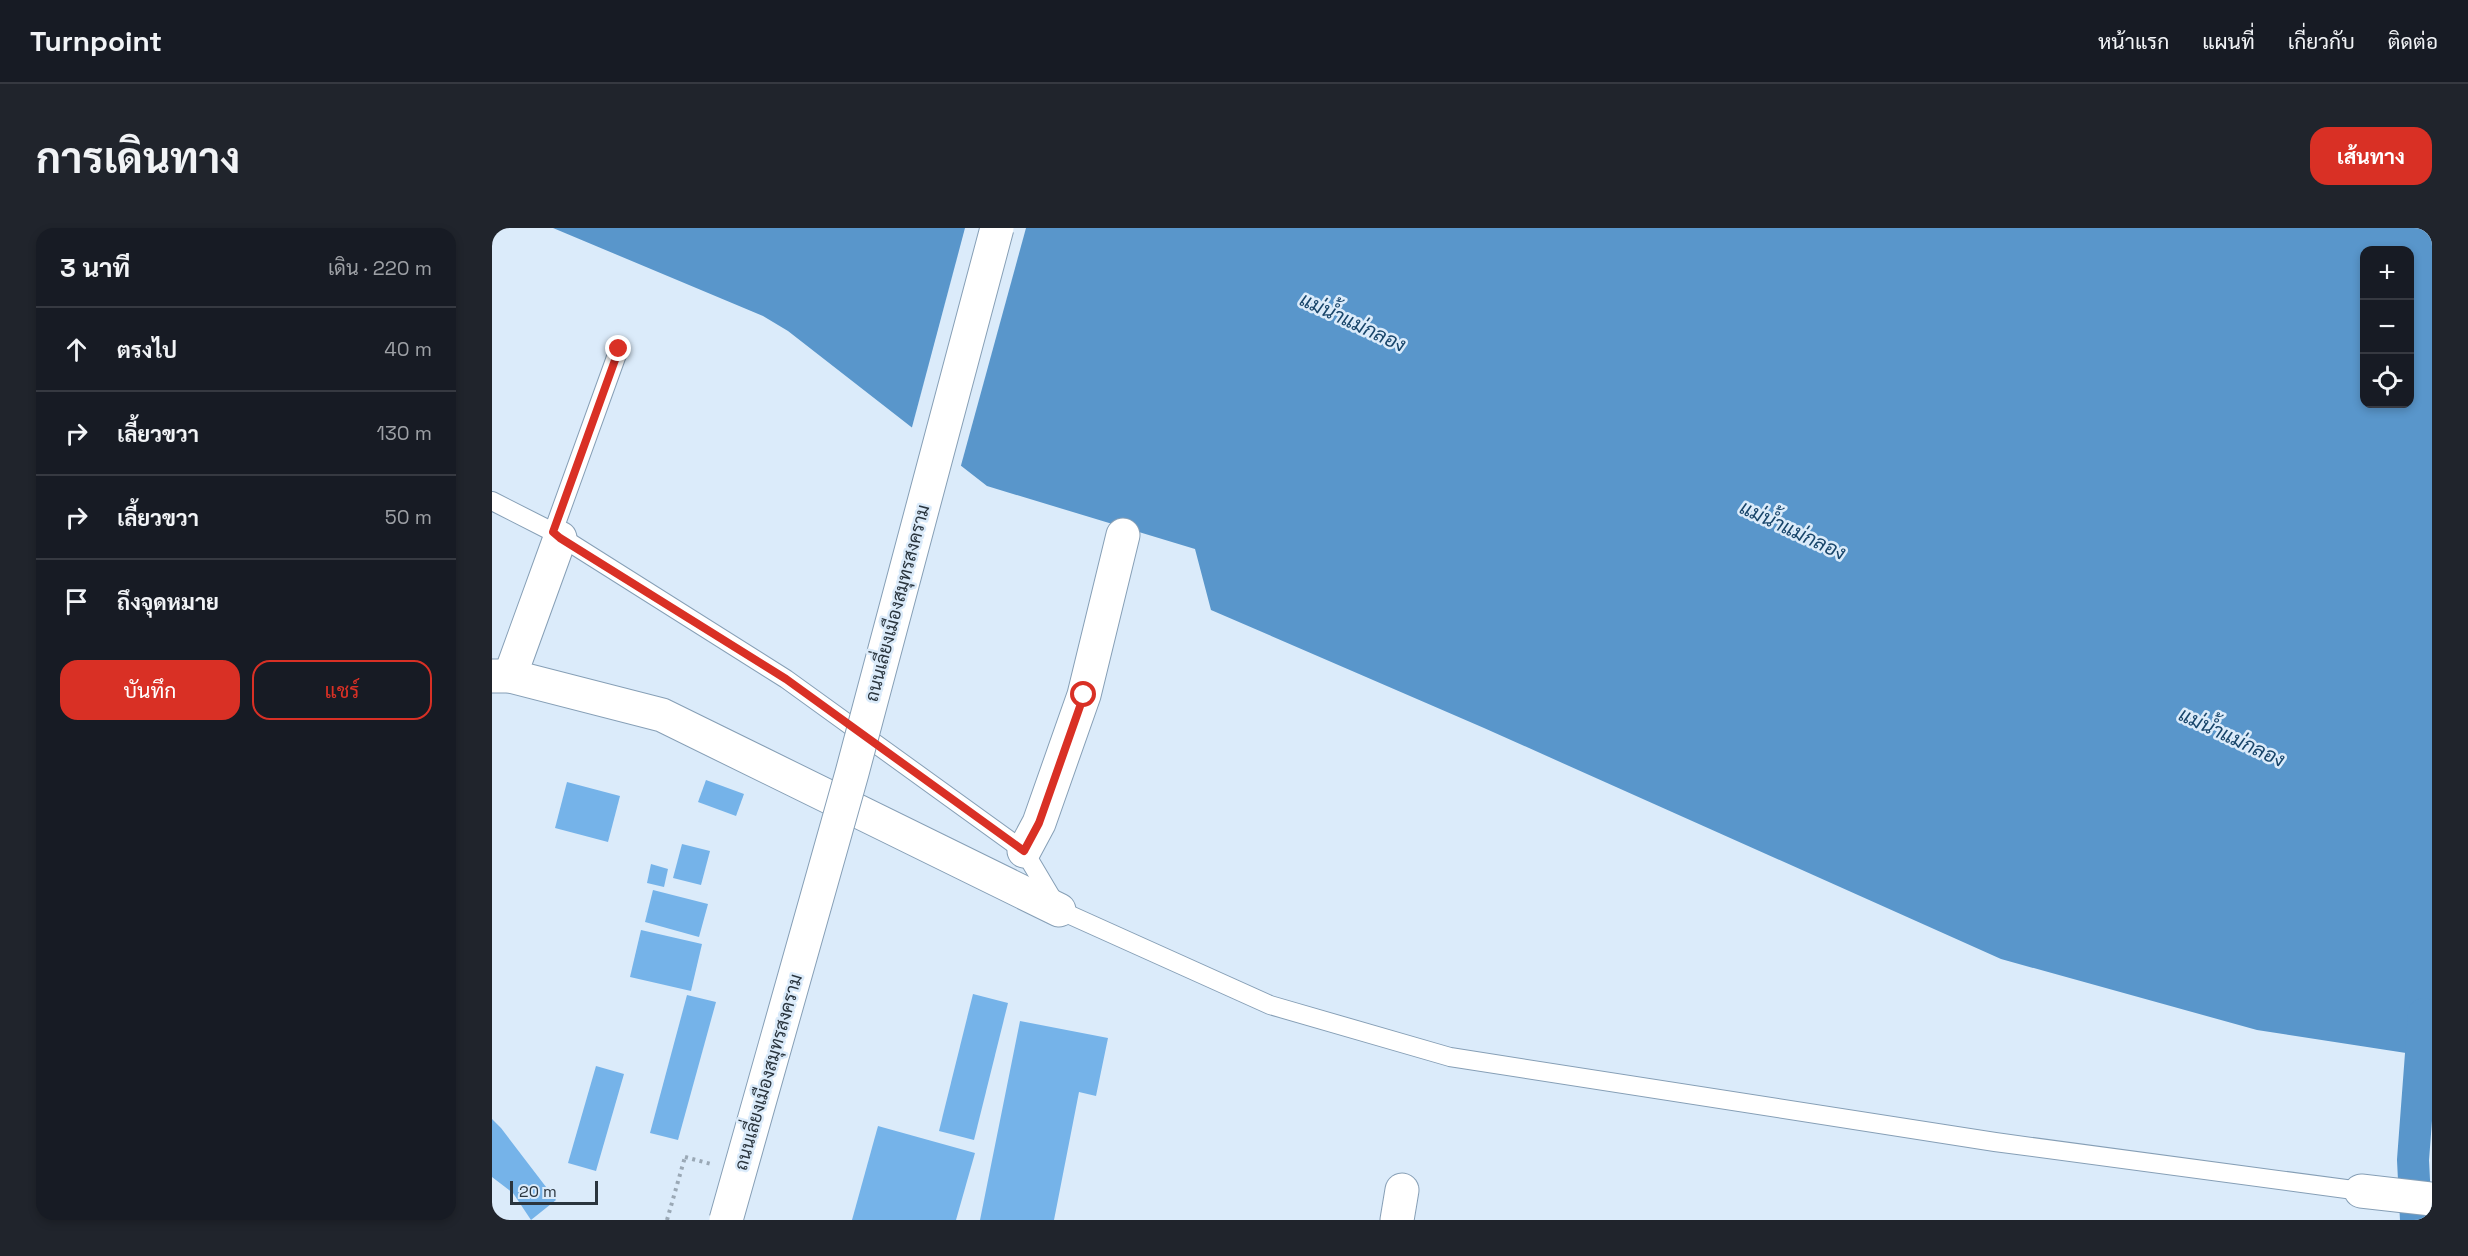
<!DOCTYPE html>
<html lang="th">
<head>
<meta charset="utf-8">
<style>
	body { margin:0; font-family:"Space Grotesk",Sarabun,sans-serif; background:#20242c; color:#f1f3f6 }
	.controls { position:absolute; right:18px; top:18px; display:grid; overflow:hidden; border-radius:12px; box-shadow:0 3px 9px #0003 }
	.controls button { width:54px; height:54px; display:grid; place-items:center; padding:0; border:0; border-bottom:2px solid #363941; background:#171b24; color:#f1f3f6; font:30px sans-serif }
	.scale { position:absolute; left:18px; bottom:15px; width:88px; box-sizing:border-box; padding-left:6px; border:3px solid #2a353e; border-top:0; font-size:16px; line-height:21px; white-space:nowrap; color:#2a353e; -webkit-text-stroke:4px #dbebfa; paint-order:stroke }
	.stop { position:absolute; width:18px; height:18px; margin:-14px; border:4px solid #d93025; border-radius:50%; background:#fff }
	.stop.end { background:#d93025; border-color:#fff; box-shadow:0 2px 6px #0008 }
	.list { margin:0; padding:0; list-style:none }
	h2 { display:flex; justify-content:space-between; align-items:center; height:78px; margin:0; padding:0 24px; font-size:26px }
	h2 small { font-size:20px; font-weight:400; color:#9ea1a6 }
	.list li { display:grid; grid-template-columns:39px 1fr auto; gap:18px; align-items:center; box-sizing:border-box; height:84px; padding:0 24px; border-top:2px solid #363941 }
	.list b { display:block; font-size:22px; white-space:nowrap }
	.list em { font-size:20px; font-style:normal; color:#9ea1a6 }
	.actions { display:flex; gap:12px; padding:18px 24px }
	.actions a { flex:1; padding:14px 0; border:2px solid #d93025; border-radius:18px; text-align:center; font-size:21px; color:#d93025 }
	.actions .main { background:#d93025; color:#fff }
	.icon { flex:none; width:33px; height:33px; fill:none; stroke:currentColor; stroke-width:2; stroke-linecap:round; stroke-linejoin:round }
	.map { position:relative; flex:none; width:1940px; height:992px; overflow:hidden; border-radius:18px }
	header { display:flex; align-items:center; gap:36px; box-sizing:border-box; height:84px; padding:0 30px; background:#171b24; border-bottom:2px solid #363941 }
	header strong { font-size:28px }
	nav { display:flex; gap:33px; margin-inline-start:auto; font-size:21px }
	.intro { display:flex; align-items:center; justify-content:space-between; box-sizing:border-box; height:144px; padding:0 36px }
	h1 { margin:0; font-size:42px }
	.button { padding:15px 27px; border-radius:18px; background:#d93025; color:#fff; font-size:21px; font-weight:700 }
	main { display:flex; gap:36px; padding:0 36px }
	aside { flex:1; background:#171b24; border-radius:18px; box-shadow:0 3px 9px #0003 }
	.map>svg:first-child { display:block }
	.water { fill:#5996cb; fill-rule:evenodd }
	.pier { fill:#dbebfa }
	.lines { fill:none; stroke-linecap:round; stroke-linejoin:round }
	.canal { stroke:#5996cb; stroke-width:32 }
	.building { fill:#75b3e9 }
	.service-casing { stroke:#869fb6; stroke-width:20 }
	.minor-casing { stroke:#869fb6; stroke-width:35 }
	.path { stroke:#9aa8b5; stroke-width:4; stroke-dasharray:3 4.5; stroke-linecap:butt }
	.service { stroke:#fff; stroke-width:18 }
	.minor { stroke:#fff; stroke-width:33 }
	.secondary-bridge-casing { stroke:#869fb6; stroke-width:35; stroke-linecap:butt }
	.path-bridge { stroke:#9aa8b5; stroke-width:4; stroke-dasharray:3 4.5; stroke-linecap:butt }
	.secondary-bridge { stroke:#fff; stroke-width:33 }
	.route { stroke:#d93025; stroke-width:8 }
	.labels { text-anchor:middle; dominant-baseline:central; stroke-width:5; stroke-linejoin:round; paint-order:stroke }
	.street-label { font-size:18px; fill:#2a353e; stroke:#dbebfa }
	.water-label { font-size:20px; font-style:italic; fill:#18456a; stroke:#dbebfa }
</style>
</head>
<body>
<header>
<strong>Turnpoint</strong>
<nav><a>หน้าแรก</a><a>แผนที่</a><a>เกี่ยวกับ</a><a>ติดต่อ</a></nav>
</header>
<div class="intro"><h1>การเดินทาง</h1><a class="button">เส้นทาง</a></div>
<main>
<aside>
<h2>3 นาที<small>เดิน · 220 m</small></h2>
<ul class="list">
<li><svg class="icon" aria-label="ahead" viewBox="0 0 24 24"><path d="M12 20V5M6 11l6-6 6 6"/></svg><div><b>ตรงไป</b></div><em>40 m</em></li>
<li><svg class="icon" aria-label="right" viewBox="0 0 24 24"><path d="M7 20v-9h11M14 6l5 5-5 5"/></svg><div><b>เลี้ยวขวา</b></div><em>130 m</em></li>
<li><svg class="icon" aria-label="right" viewBox="0 0 24 24"><path d="M7 20v-9h11M14 6l5 5-5 5"/></svg><div><b>เลี้ยวขวา</b></div><em>50 m</em></li>
<li><svg class="icon" aria-label="arrive" viewBox="0 0 24 24"><path d="M6 21V4h12l-3 4 3 4H6"/></svg><div><b>ถึงจุดหมาย</b></div></li>
</ul>
<div class="actions"><a class="main">บันทึก</a><a>แชร์</a></div>
</aside>
<div class="map">
<svg width="1940" height="992" viewBox="0 0 1940 992">
	<rect width="100%" height="100%" fill="#dbebfa"/>
	<path class="water" d="M 61,0 L 1926,0 L 1940,5 L 1940,829 L 1765,802 L 1509,731 L 992,500 L 719,382 L 703,321 L 495,258 L 296,103 L 271,88 ZM 1872,22 L 1918,22 L 1918,176 L 1872,176 Z"/>
	<path class="pier" d="M 473,0 L 534,0 L 468,241 L 419,203 Z"/>
	<g class="lines">
		<path class="canal" d="M 1924,992 L 1921,932 L 1932,786"/>
	</g>
	<g class="building">
		<path d="M 214,552 L 252,566 L 244,588 L 206,574 Z"/>
		<path d="M 75,554 L 128,568 L 116,614 L 63,600 Z"/>
		<path d="M 190,616 L 218,623 L 209,657 L 181,650 Z"/>
		<path d="M 159,636 L 176,641 L 172,659 L 155,655 Z"/>
		<path d="M 161,662 L 216,676 L 207,709 L 153,694 Z"/>
		<path d="M 149,702 L 210,716 L 199,763 L 138,749 Z"/>
		<path d="M 481,766 L 516,775 L 482,912 L 447,903 Z"/>
		<path d="M 195,767 L 224,774 L 186,912 L 158,905 Z"/>
		<path d="M 528,793 L 616,810 L 604,868 L 587,864 L 562,992 L 488,992 Z"/>
		<path d="M 104,838 L 132,846 L 104,943 L 76,935 Z"/>
		<path d="M 0,891 L 9,900 L 64,972 L 39,992 L 21,965 L 0,949 Z"/>
		<path d="M 386,898 L 483,925 L 464,992 L 360,992 Z"/>
	</g>
	<g class="lines">
		<g class="service-casing">
			<g id="service">
				<path d="M 0,273 L 61,304 L 294,451 L 532,623 L 567,682 L 778,777 L 958,829 L 1503,914 L 1869,963"/>
				<path d="M 61,304 L 127,121"/>
			</g>
		</g>
		<g class="minor-casing">
			<g id="minor">
				<path d="M 0,448 L 18,448 L 170,487 L 567,682"/>
				<path d="M 18,448 L 68,310"/>
				<path d="M 532,623 L 547,595 L 592,467 L 631,307"/>
				<path d="M 1869,963 L 1940,971"/>
				<path d="M 905,992 L 910,962"/>
			</g>
		</g>
		<path class="path" d="M 175,992 L 193,929"/>
		<use href="#service" class="service"/>
		<use href="#minor" class="minor"/>
		<g class="secondary-bridge-casing">
			<path id="secondary-bridge" d="M 234,992 L 360,545 L 505,0"/>
		</g>
		<path class="path-bridge" d="M 193,929 L 219,936"/>
		<use href="#secondary-bridge" class="secondary-bridge"/>
	</g>
	<g class="lines">
		<path class="route" d="M 127,121 L 61,304 L 68,310 L 294,451 L 532,623 L 547,595 L 592,467"/>
	</g>
	<g class="labels">
		<g class="street-label">
			<text transform="translate(405 375) rotate(-75)">ถนนเลี่ยงเมืองสมุทรสงคราม</text>
			<text transform="translate(276 844) rotate(-74)">ถนนเลี่ยงเมืองสมุทรสงคราม</text>
		</g>
		<g class="water-label">
			<text transform="translate(861 94) rotate(25)">แม่น้ำแม่กลอง</text>
			<text transform="translate(1301 302) rotate(25)">แม่น้ำแม่กลอง</text>
			<text transform="translate(1740 509) rotate(25)">แม่น้ำแม่กลอง</text>
		</g>
	</g>
</svg>
<div class="controls">
<button>+</button>
<button>−</button>
<button><svg class="icon" aria-label="locate" viewBox="0 0 24 24"><circle cx="12" cy="12" r="6"/><path d="M12 2v4M12 18v4M2 12h4M18 12h4"/></svg></button>
</div>
<div class="scale">20 m</div>
<div class="stop" style="left:592px;top:467px"></div>
<div class="stop end" style="left:127px;top:121px"></div>
</div>
</main>
</body>
</html>
